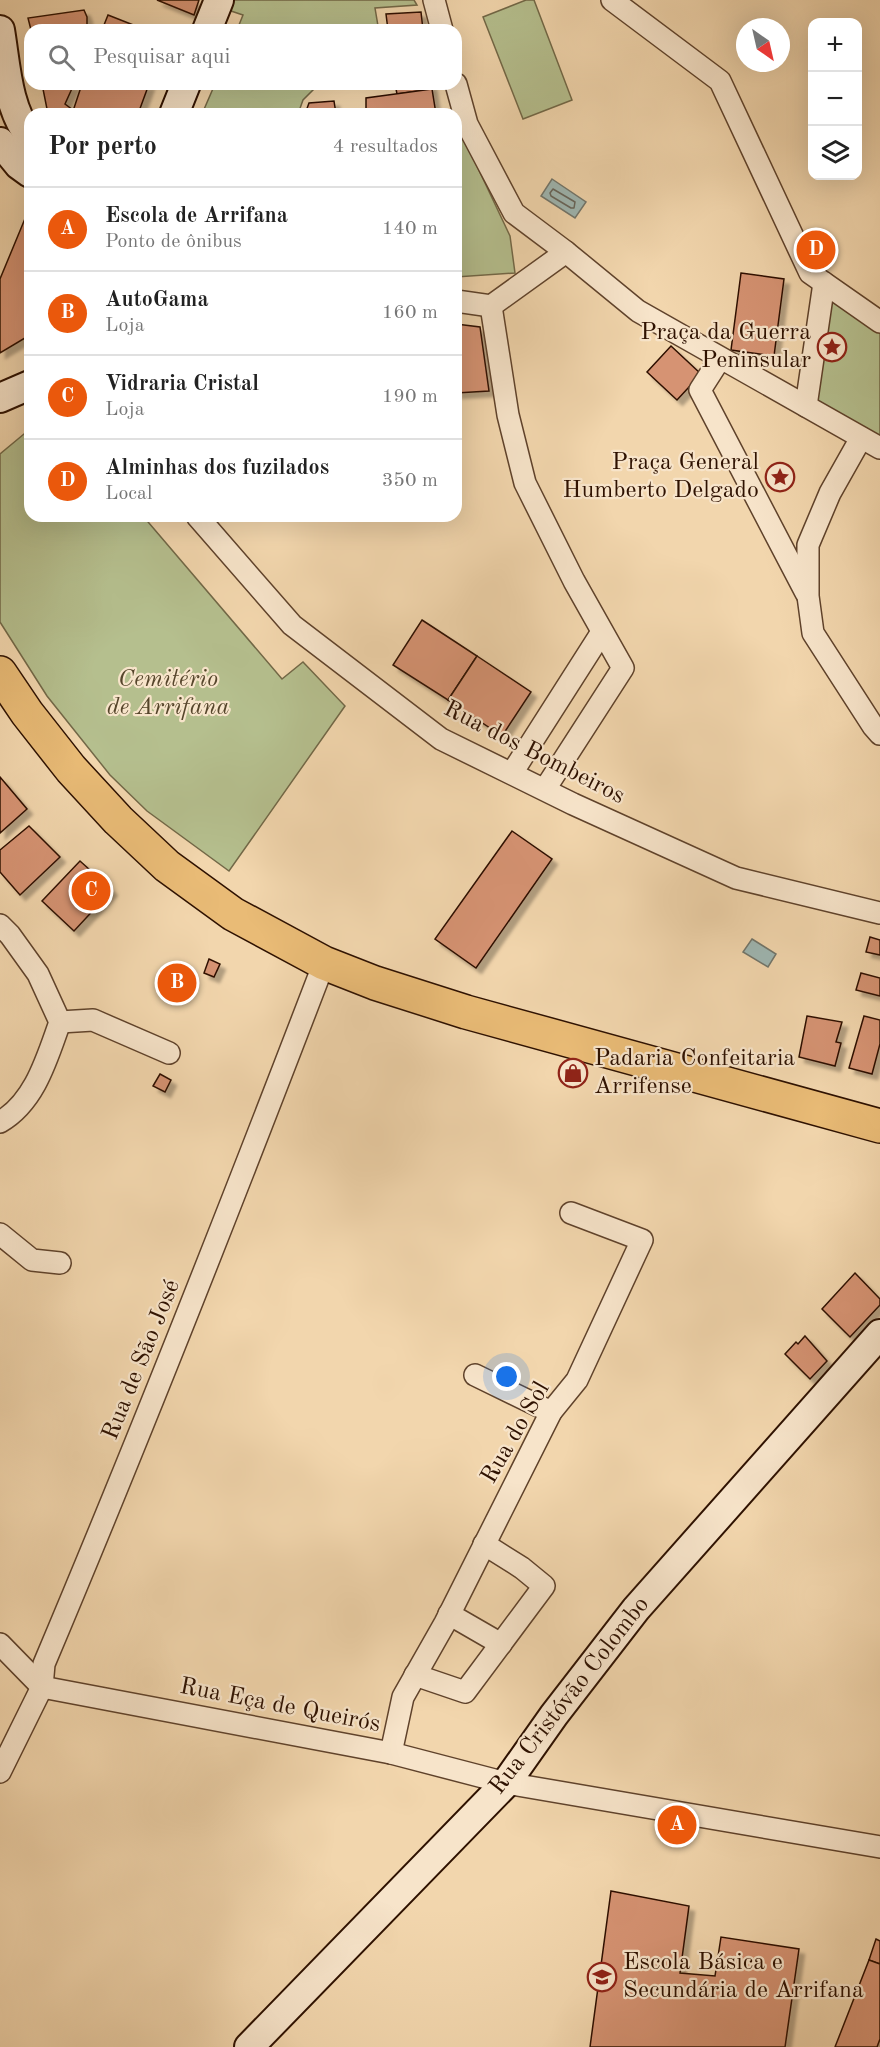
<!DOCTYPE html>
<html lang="pt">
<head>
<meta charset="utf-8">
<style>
	body { margin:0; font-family:"Old Standard TT",serif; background:#f6f6f6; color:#222 }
	.controls { position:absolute; right:18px; top:18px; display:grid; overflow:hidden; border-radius:12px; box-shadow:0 6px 24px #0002 }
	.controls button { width:54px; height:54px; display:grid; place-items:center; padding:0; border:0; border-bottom:2px solid #e0e0e0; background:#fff; color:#222; font:30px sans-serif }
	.compass { position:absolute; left:736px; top:18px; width:54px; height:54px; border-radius:50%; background:#fff; box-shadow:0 6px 24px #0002; rotate:146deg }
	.you { position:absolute; left:507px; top:1377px; width:21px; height:21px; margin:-15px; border:4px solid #fff; border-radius:50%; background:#1a73e8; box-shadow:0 0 0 9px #1a73e833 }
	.badge { display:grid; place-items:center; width:39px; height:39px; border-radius:50%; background:#ea580c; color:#fff; font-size:20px; font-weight:700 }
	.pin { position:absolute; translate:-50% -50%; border:3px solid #fff; box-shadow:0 2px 6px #0006 }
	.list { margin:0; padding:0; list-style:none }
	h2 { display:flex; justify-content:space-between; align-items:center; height:78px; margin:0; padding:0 24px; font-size:26px }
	h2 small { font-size:20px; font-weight:400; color:#767676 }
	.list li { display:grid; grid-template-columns:39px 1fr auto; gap:18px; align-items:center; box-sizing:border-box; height:84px; padding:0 24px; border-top:2px solid #e0e0e0 }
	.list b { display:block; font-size:22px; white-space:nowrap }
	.list p { margin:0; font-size:20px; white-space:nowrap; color:#767676 }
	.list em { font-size:20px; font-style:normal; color:#767676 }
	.icon { flex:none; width:33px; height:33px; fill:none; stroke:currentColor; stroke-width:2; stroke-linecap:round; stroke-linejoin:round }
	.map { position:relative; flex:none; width:880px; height:2047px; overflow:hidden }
	.search { position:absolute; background:#fff; box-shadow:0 6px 24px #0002; left:24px; top:24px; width:438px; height:66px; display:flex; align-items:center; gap:15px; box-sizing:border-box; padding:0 21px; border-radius:18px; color:#767676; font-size:22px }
	.panel { position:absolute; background:#fff; box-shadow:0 6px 24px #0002; left:24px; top:108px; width:438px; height:414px; border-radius:18px }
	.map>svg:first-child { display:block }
	.green { fill:#b5bf8e; stroke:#726847; stroke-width:1.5 }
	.water { fill:#9eb7b3; stroke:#71756b; stroke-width:1.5 }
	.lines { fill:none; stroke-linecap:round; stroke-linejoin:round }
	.shore { stroke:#66645a; stroke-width:1.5 }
	.building { fill:#d69373; stroke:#2e1100; stroke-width:1.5; filter:url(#shadow) }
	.street-casing { stroke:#5f422b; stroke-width:24 }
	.secondary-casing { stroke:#2e1100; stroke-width:32 }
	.primary-casing { stroke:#2e1100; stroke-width:36 }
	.street { stroke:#f7e4ca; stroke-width:21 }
	.secondary { stroke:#f7e4ca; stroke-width:28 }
	.primary { stroke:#e9bb76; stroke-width:33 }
	.labels { text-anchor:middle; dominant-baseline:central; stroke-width:4.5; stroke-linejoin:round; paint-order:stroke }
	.poi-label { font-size:24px; fill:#2e1100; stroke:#f7e4ca; text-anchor:end }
	.park-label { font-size:24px; font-style:italic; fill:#56452b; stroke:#f7e4ca }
	.street-label { font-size:24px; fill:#2e1100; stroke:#f7e4ca }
</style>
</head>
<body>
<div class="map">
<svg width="880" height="2047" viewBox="0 0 880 2047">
	<defs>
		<filter id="shadow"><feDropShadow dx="5.5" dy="5.5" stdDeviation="1.5" flood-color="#0004"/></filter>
	</defs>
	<rect width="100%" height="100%" fill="#f2d6ad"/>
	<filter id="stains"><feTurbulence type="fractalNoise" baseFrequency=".00333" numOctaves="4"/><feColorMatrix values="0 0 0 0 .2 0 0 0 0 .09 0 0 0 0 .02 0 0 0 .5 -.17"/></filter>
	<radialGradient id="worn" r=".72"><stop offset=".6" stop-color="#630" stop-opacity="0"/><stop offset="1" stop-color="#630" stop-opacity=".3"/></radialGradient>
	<g class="green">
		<path d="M 233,0 L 414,0 L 417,5 L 375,8 L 378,26 L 373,30 L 237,30 L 243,15 L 228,10 Z"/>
		<path d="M 526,0 L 534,0 L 572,100 L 523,119 L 483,17 Z"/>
		<path d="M 215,84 L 319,84 L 303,100 L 298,114 L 202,114 Z"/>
		<path d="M 456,130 L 460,130 L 510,236 L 515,273 L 456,277 Z"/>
		<path d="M 828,293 L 880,329 L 880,441 L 811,401 Z"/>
		<path d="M 30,429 L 30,516 L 143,516 L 282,679 L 303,662 L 345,706 L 229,871 L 147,811 L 110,775 L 47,696 L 0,622 L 0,454 Z"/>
	</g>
	<g class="water">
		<path d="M 552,179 L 586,202 L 575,218 L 541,196 Z"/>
		<path d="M 752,939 L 776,954 L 768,967 L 743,952 Z"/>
	</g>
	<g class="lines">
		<path class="shore" d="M 553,189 L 575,202 L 574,208 L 571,208 L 551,196 L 550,193 Z"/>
	</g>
	<g class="building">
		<path d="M 157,0 L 199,0 L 194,15 Z"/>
		<path d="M 84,10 L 87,17 L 87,30 L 31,30 L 28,18 Z"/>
		<path d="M 421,12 L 423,30 L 388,30 L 386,14 Z"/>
		<path d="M 108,15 L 146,30 L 102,30 Z"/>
		<path d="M 42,84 L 74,84 L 65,104 L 73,110 L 72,114 L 48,114 Z"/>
		<path d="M 82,84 L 149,84 L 138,114 L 72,114 Z"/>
		<path d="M 395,84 L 431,84 L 432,89 L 397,94 Z"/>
		<path d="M 432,89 L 436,114 L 366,114 L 366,98 Z"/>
		<path d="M 334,101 L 336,114 L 305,114 L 309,103 Z"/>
		<path d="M 29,209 L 30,335 L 0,353 L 0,279 Z"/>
		<path d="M 741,273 L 784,279 L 774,356 L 731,350 Z"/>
		<path d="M 456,324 L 480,327 L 489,391 L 456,393 Z"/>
		<path d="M 671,346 L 701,374 L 677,400 L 647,372 Z"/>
		<path d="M 422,620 L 477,656 L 448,700 L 393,665 Z"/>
		<path d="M 477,656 L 531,692 L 502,736 L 448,700 Z"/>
		<path d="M 0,777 L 27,809 L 0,833 Z"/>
		<path d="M 29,826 L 60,857 L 20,895 L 0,872 L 0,850 Z"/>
		<path d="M 512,831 L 552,859 L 476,968 L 435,939 Z"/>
		<path d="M 80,861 L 112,890 L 74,931 L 42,901 Z"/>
		<path d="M 870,937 L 880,940 L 880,955 L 866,952 Z"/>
		<path d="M 209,959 L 220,964 L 214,977 L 204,973 Z"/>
		<path d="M 861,973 L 880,978 L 880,996 L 856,990 Z"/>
		<path d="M 807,1016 L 842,1022 L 836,1042 L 841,1043 L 835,1066 L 799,1057 Z"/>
		<path d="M 864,1016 L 880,1020 L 880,1044 L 872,1074 L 849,1068 Z"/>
		<path d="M 160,1074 L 171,1080 L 165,1092 L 153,1086 Z"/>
		<path d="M 855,1273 L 880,1299 L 880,1305 L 850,1337 L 822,1309 Z"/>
		<path d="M 805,1336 L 827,1361 L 810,1379 L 785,1354 L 796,1342 L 798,1344 Z"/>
		<path d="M 611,1891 L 689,1906 L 680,1973 L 715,1976 L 721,1937 L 799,1949 L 785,2047 L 590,2047 Z"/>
		<path d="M 876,1939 L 880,1941 L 880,1964 L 869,1960 Z"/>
		<path d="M 869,1960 L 880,1964 L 880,2039 L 877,2047 L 835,2047 Z"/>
	</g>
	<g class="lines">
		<g class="street-casing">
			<g id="street">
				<path d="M 434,0 L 442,30"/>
				<path d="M 612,0 L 720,81 L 810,273 L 880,322"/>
				<path d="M 456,84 L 467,124 L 514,213 L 566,252 L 638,311 L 880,448"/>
				<path d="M 456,301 L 491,306 L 566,252"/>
				<path d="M 491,306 L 508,415 L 525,483 L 574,581 L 623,668 L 545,789"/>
				<path d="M 716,365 L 700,390 L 806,593"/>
				<path d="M 806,406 L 824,283"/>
				<path d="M 861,438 L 830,493 L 808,545 L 808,596 L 813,633 L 873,726 L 880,734"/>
				<path d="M 197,516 L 292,625 L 441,739 L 573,804 L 736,878 L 880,913"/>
				<path d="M 512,773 L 602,632"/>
				<path d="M 0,925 L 10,935 L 38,974 L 60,1022 C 47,1058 35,1102 0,1122"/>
				<path d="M 60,1022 L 93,1020 L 169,1053"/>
				<path d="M 0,1234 L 32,1260 L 60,1263"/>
				<path d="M 475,1375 L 551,1412"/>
				<path d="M 449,1614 L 501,1644"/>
				<path d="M 0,1644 L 42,1687"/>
				<path d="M 415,1675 L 465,1692 L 544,1586 L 522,1568 L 484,1544"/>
				<path d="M 42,1687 L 391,1753 L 506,1783 L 880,1847"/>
				<path d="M 391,1753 L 403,1697 L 445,1623 L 551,1412 L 577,1380 L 642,1240 L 571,1213"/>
				<path d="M 0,1772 L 42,1687 L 44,1664 C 142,1432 234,1198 324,963"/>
			</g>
		</g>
		<g class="secondary-casing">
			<g id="secondary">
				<path d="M 0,30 C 6,65 7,107 30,137"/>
				<path d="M 207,30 L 219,0"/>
				<path d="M 174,114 L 186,84"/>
				<path d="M 0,142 L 19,165 L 30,173"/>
				<path d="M 0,398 L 30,385"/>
				<path d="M 249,2047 L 506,1783 L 554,1715 L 636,1609 L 880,1334"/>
			</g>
		</g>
		<g class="primary-casing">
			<path id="primary" d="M 0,673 L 27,713 L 71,769 L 118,820 L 167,866 L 233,914 L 324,963 L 375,983 L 466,1012 L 880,1126"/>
		</g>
		<use href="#street" class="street"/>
		<use href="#secondary" class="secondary"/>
		<use href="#primary" class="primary"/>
	</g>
	<defs>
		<g id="sight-ring" transform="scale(1.5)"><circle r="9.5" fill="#f7e4ca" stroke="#8f2418" stroke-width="1.5"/><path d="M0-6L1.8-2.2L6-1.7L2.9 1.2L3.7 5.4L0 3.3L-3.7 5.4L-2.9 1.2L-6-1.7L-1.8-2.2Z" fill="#8f2418"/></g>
		<g id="shop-ring" transform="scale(1.5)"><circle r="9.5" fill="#f7e4ca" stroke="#8f2418" stroke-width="1.5"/><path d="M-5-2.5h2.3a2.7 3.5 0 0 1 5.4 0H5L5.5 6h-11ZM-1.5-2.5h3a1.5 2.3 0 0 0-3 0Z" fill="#8f2418"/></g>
		<g id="school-ring" transform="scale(1.5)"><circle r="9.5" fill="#f7e4ca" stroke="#8f2418" stroke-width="1.5"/><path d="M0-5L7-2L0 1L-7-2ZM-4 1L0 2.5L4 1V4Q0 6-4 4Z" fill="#8f2418"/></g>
	</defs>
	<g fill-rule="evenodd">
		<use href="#sight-ring" x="832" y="347"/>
		<use href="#sight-ring" x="780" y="477"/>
		<use href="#shop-ring" x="573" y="1073"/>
		<use href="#school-ring" x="602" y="1977"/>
	</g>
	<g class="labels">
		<g class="poi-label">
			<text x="811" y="333">Praça da Guerra<tspan x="811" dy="28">Peninsular</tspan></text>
			<text x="759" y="463">Praça General<tspan x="759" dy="28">Humberto Delgado</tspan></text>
			<text x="594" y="1059" text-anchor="start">Padaria Confeitaria<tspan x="594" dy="28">Arrifense</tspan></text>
			<text x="623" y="1963" text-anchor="start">Escola Básica e<tspan x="623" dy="28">Secundária de Arrifana</tspan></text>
		</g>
		<g class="park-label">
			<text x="168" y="680">Cemitério<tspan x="168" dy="28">de Arrifana</tspan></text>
		</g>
		<g class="street-label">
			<text transform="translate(534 753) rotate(27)">Rua dos Bombeiros</text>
			<text transform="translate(142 1360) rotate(-68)">Rua de São José</text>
			<text transform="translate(516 1433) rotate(-60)">Rua do Sol</text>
			<text transform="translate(570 1696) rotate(-52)">Rua Cristóvão Colombo</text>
			<text transform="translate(280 1706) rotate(11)">Rua Eça de Queirós</text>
		</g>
	</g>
	<rect width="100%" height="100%" filter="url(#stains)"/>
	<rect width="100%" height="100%" fill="url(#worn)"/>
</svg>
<div class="controls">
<button>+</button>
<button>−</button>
<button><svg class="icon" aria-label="layers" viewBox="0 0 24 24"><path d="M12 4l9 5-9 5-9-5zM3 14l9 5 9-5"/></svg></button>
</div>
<svg class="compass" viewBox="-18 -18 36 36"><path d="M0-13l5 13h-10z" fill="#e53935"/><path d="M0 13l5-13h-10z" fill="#767676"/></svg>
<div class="you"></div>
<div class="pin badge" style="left:677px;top:1825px">A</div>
<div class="pin badge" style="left:177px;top:983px">B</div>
<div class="pin badge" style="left:91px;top:891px">C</div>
<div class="pin badge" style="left:816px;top:250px">D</div>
<div class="search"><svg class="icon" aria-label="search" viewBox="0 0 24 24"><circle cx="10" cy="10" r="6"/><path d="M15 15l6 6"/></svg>Pesquisar aqui</div>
<section class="panel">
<h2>Por perto<small>4 resultados</small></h2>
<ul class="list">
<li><span class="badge">A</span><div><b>Escola de Arrifana</b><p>Ponto de ônibus</p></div><em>140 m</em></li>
<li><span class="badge">B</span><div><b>AutoGama</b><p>Loja</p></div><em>160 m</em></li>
<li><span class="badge">C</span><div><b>Vidraria Cristal</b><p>Loja</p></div><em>190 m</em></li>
<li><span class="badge">D</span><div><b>Alminhas dos fuzilados</b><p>Local</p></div><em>350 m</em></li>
</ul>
</section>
</div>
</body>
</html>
